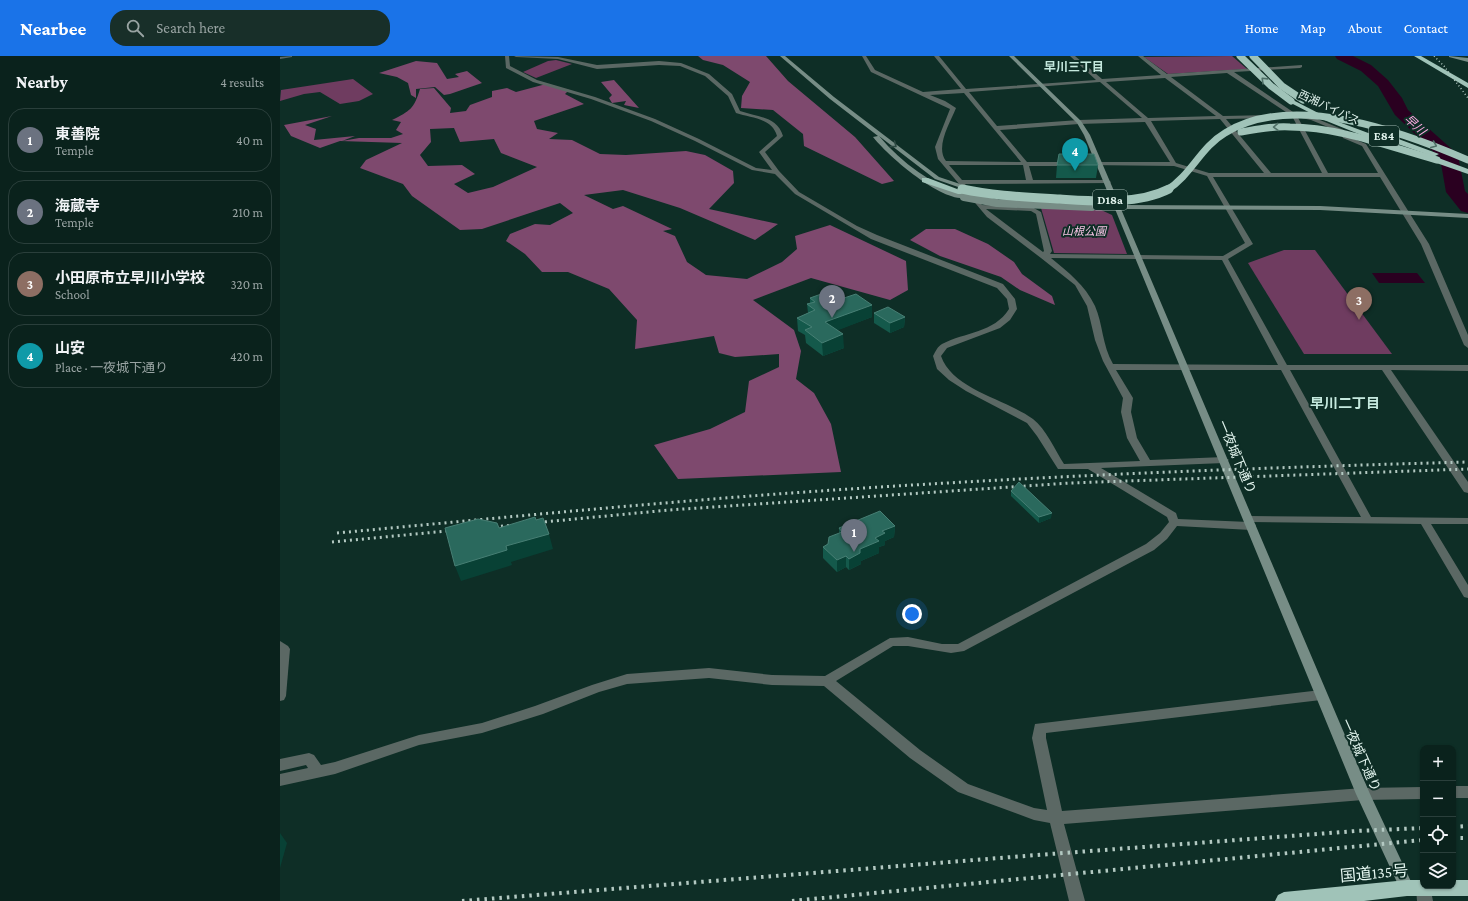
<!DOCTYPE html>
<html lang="en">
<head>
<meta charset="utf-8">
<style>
	body { margin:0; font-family:"Crimson Pro","Noto Sans JP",serif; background:#182f29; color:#f1f3f6 }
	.controls { position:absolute; right:12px; bottom:12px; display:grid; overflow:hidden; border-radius:8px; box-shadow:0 1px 3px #0004 }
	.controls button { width:36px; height:36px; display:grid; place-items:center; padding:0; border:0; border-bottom:1px solid #2a3f3b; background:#0a221c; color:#f1f3f6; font:20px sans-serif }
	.you { position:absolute; left:632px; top:558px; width:14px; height:14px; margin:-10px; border:3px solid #fff; border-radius:50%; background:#1a73e8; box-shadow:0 0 0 6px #1a73e833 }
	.badge { display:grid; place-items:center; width:26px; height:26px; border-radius:50%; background:#1a73e8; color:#fff; font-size:13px; font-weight:700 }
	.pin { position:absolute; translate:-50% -33px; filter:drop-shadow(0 1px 2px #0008) }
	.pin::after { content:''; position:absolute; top:21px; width:14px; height:12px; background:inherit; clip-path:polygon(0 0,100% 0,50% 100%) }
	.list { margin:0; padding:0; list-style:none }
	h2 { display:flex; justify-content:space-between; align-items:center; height:52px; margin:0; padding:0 16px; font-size:17px }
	h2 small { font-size:13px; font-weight:400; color:#99a4a3 }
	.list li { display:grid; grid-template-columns:26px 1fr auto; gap:12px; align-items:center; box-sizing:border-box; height:64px; margin:0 8px 8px; padding:0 8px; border:1px solid #2a3f3b; border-radius:16px }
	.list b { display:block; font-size:15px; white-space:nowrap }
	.list p { margin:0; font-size:13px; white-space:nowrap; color:#99a4a3 }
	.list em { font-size:13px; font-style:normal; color:#99a4a3 }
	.icon { flex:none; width:22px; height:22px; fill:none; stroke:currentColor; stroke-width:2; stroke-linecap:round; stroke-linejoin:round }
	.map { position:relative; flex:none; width:1188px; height:845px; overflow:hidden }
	header { display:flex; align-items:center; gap:24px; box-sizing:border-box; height:56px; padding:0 20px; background:#1a73e8; color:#fff }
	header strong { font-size:19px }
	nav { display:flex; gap:22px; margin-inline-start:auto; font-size:14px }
	.search { width:280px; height:36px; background:#182f29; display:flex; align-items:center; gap:10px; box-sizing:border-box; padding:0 14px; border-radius:16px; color:#99a4a3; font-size:15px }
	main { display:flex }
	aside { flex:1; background:#0a221c }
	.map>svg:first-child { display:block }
	.green { fill:#6f3c60 }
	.forest { fill:#7e496e; fill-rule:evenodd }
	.water { fill:#2a0020 }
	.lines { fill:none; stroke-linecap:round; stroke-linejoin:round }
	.river { fill:#2a0020; fill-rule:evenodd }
	.street { fill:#5b6864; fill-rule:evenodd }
	.secondary { fill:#778d86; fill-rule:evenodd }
	.highway { fill:#a0c3b8; fill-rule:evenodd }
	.rail-far2 { stroke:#b3c9c2; stroke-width:1.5; stroke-dasharray:1 2.5; stroke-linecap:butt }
	.rail-far1 { stroke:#b3c9c2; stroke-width:3; stroke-dasharray:2 4; stroke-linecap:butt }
	.rail { stroke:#b3c9c2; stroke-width:4; stroke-dasharray:2.5 5; stroke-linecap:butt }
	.secondary-bridge { stroke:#778d86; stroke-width:8 }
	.highway-bridge-far1 { stroke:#a0c3b8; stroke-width:7 }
	.highway-bridge { stroke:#a0c3b8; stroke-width:9 }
	.wall { fill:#14594b }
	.shaded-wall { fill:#084135 }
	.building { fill:#2a695d; stroke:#477f74 }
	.oneway { stroke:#507168 }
	.oneway2 { stroke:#2e4a43 }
	.labels { text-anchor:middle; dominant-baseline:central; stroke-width:4; stroke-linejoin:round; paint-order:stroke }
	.far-street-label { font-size:11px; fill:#e2f4ee; stroke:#0e2e26 }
	.far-park-label { font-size:11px; font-style:italic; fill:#f6c4e5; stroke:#0e2e26 }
	.far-neighbourhood-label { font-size:12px; font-weight:bold; fill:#c5e9de; stroke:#0e2e26 }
	.far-water-label { font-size:12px; font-style:italic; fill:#fcaae2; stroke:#0e2e26 }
	.shield { fill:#0e2e26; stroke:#a2b9b2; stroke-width:1 }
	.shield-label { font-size:12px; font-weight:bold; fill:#e2f4ee }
	.street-label { font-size:13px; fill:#e2f4ee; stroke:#0e2e26 }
	.neighbourhood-label { font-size:14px; font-weight:bold; fill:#c5e9de; stroke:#0e2e26 }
	.near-street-label { font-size:16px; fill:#e2f4ee; stroke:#0e2e26 }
</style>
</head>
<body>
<header>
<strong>Nearbee</strong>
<div class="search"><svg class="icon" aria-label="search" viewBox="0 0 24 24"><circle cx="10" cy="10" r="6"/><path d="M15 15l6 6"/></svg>Search here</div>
<nav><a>Home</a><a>Map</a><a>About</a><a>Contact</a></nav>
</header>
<main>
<aside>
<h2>Nearby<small>4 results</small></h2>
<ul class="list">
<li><span class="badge" style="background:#6b7280">1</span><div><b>東善院</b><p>Temple</p></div><em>40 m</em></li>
<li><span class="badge" style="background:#6b7280">2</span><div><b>海蔵寺</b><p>Temple</p></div><em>210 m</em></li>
<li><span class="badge" style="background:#8d6e63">3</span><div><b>小田原市立早川小学校</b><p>School</p></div><em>320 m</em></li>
<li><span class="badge" style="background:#0f9aa8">4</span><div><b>山安</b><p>Place · 一夜城下通り</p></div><em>420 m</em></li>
</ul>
</aside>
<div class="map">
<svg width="1188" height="845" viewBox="0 0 1188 845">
	<rect width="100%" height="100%" fill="#0e2e26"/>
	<g class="green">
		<path d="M 952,0 L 967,13 L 888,18 L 864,1 Z"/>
		<path d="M 276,4 L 292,8 L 256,22 L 243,16 L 268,5 Z"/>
		<path d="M 73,23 L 93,38 L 79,45 L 60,48 L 40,36 L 24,38 L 0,45 L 1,34 Z"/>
		<path d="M 761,152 L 819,153 L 832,159 L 847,198 L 774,197 Z"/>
		<path d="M 1004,194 L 1035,194 L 1112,298 L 1024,298 L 968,207 Z"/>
	</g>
	<g class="forest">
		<path d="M 418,0 L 486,0 L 508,25 L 575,81 L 614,125 L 602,128 L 524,90 L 523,78 L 493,54 L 461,52 L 462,40 L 470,26 L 443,9 L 423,4 Z"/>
		<path d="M 136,5 L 157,7 L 167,23 L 179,21 L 175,18 L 187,15 L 202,27 L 170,38 L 164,39 L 155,31 L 136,33 L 136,42 L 131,39 L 128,27 L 117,21 L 99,17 Z"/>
		<path d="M 334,24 L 359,52 L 344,49 L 346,45 L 332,47 L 329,42 L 332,39 L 321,26 Z"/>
		<path d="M 266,28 L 289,34 L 285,38 L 304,48 L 254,65 L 257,73 L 278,77 L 269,83 L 292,84 L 320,98 L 346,99 L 406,95 L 425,99 L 453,115 L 454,127 L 429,153 L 498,168 L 475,184 L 400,152 L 343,134 L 304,139 L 333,153 L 343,150 L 392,173 L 383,175 L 395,180 L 407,206 L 426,219 L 467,223 L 502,206 L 517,193 L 515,180 L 550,169 L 626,205 L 628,234 L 610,244 L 531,222 L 473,244 L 514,274 L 521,295 L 516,323 L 534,337 L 551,368 L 561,416 L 398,423 L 374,389 L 430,373 L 465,356 L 469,325 L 499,311 L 499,298 L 455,301 L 439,297 L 434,280 L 355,293 L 357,264 L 329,233 L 288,216 L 262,216 L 245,198 L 226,185 L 230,178 L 255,168 L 270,169 L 293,157 L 280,147 L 202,173 L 180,174 L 132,140 L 123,128 L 80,112 L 86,104 L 122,87 L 60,85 L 40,92 L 11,80 L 4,69 L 52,60 L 25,69 L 36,73 L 34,84 L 75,80 L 62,85 L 79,82 L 111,82 L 123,78 L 116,74 L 121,66 L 112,64 C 130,55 134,53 140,33 L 154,32 L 171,52 L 170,57 L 186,55 L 190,49 L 212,41 L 212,35 L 227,32 L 236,36 ZM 174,72 L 180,86 L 214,83 L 221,97 L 257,111 L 213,131 L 188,137 L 174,128 L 195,118 L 182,109 L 148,110 L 140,99 L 151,86 L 150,73 Z"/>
		<path d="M 646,173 L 675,173 L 708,188 L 734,206 L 742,218 L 772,240 L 775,249 L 740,234 L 721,221 L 660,200 L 630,184 Z"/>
	</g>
	<path class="water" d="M 1092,217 L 1137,217 L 1145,227 L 1099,227 Z"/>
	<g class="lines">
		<path class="river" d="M 1055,0 L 1073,0 L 1091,9 L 1108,24 L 1122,42 L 1128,54 L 1175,96 L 1178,100 L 1185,135 L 1188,138 L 1188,157 L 1181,155 L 1166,136 L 1160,102 L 1115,59 L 1098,30 L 1081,15 L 1057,3 Z"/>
		<g class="street">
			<path d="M 12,0 L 12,1 L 0,3 L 0,1 Z"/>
			<path d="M 225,0 L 229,0 L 230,10 L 257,24 L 315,41 L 375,63 L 419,83 L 476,112 L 492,114 L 479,96 L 497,80 C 492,62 471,62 456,57 L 448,40 L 425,20 L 400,10 L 379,9 L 317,13 L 278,3 L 236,1 L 234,0 L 278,1 L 317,9 L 379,5 L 401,7 L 429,18 L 452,38 L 460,55 C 477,61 497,60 503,80 L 485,96 L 499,115 L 519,136 L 577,170 L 597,179 L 723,228 L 735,243 L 737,253 L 730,264 L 720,272 L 667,292 L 661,300 C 673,334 726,343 753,363 C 766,373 775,394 784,408 L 860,405 L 847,382 L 841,356 L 843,342 L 823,305 L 815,284 L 807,250 L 795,229 L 761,202 L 707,161 L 658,103 L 655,91 L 670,53 L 591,16 L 582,0 L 586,0 L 595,14 L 643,36 L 681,33 L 654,0 L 659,0 L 686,33 L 816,24 L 790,0 L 795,0 L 822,23 L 881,19 L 858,0 L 863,0 L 887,18 L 1022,9 L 1022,11 L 1020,12 L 954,16 L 1016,58 L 1048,117 L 1098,117 L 1082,90 L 1063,82 L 1060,76 L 1031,64 L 1021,62 L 1021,60 L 1035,62 L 1064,74 L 1067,80 L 1086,88 L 1149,188 L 1188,279 L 1188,292 L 1184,289 L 1141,188 L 1100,121 L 933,121 L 973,188 L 948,203 L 1007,309 L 1188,309 L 1188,315 L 1111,314 L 1188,426 L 1188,437 L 1184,436 L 1102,314 L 1010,314 L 1091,461 L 1188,462 L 1188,468 L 1151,468 L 1188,529 L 1188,542 L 1184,541 L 1141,468 L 971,466 L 975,468 L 976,470 L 975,472 L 971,474 L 897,470 L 887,483 L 874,494 L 684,595 L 671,597 L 628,590 L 613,590 L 556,625 L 640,694 L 688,728 L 754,752 L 767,754 L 752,682 L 755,668 L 1041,634 L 1045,635 L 1047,639 L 1045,643 L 1041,644 L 766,677 L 766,682 L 782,755 L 1083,732 L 1143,731 L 1143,743 L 1083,744 L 784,768 L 805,845 L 789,845 L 770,767 L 754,764 L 678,736 L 630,702 L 544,630 L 492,629 L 429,622 L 347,628 L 319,636 L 263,658 L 202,677 L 139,689 L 55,718 L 0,730 L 0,718 L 28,712 L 26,709 L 0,715 L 0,703 L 29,697 L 34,699 L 41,709 L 55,706 L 139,679 L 202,667 L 255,650 L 312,629 L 347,618 L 429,612 L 492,619 L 545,620 L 610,582 L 628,581 L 662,588 L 678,588 L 866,488 L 880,477 L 889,466 L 887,461 L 808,413 L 778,413 L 757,380 L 747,367 L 686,335 L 669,324 L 657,313 L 653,300 C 655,296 658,290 662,288 C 685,276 714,277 729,253 L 727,243 L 717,232 L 591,183 L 515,138 L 495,118 L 472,114 L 415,85 L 371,65 L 311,43 L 253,26 L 226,12 ZM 947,17 L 1012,60 L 1042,117 L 991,117 L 946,63 L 991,62 L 993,61 L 993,59 L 943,60 L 891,21 ZM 885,22 L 936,60 L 868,62 L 826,26 ZM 820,26 L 862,62 L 799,64 L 717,70 L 689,36 ZM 684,37 L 741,106 L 666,105 C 655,91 670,67 676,52 L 665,45 L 650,39 ZM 940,63 L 984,117 L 929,117 L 896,107 L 871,65 ZM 865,66 L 890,106 L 809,106 L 807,107 L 807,109 L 894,110 L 927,120 L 965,187 L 943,200 L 770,198 L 772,195 L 761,156 L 752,151 L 702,149 L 685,128 L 830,127 L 831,126 L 828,124 L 753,124 L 749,110 L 791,110 L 794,108 L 791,106 L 747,106 L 720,74 L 799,68 ZM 669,109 L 743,109 L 746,124 L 682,124 ZM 706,153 L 751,155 L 756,158 L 764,195 L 763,196 ZM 771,202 L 942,204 L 998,309 L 833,308 C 822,289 823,268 815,250 C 805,229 788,216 771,202 ZM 836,314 L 1001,314 L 1081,461 L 969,460 L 964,463 L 969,466 L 898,463 L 896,457 L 821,412 L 944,407 L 949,404 L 944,401 L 870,404 L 857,382 L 851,356 L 853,342 Z"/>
			<path d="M 0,585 L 8,590 L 10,593 L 6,640 L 4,644 L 0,645 Z"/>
			<rect x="1173" y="730" width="15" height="12"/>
			<path d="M 1143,825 L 1143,830 L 1150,830 L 1153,845 L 1137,845 L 1136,832 L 1138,827 Z"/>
		</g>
		<g class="secondary">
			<path d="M 500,0 L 505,0 L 554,41 L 659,121 L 683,129 L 683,131 L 681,132 L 655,123 L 599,80 C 623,108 651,128 686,140 L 686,142 C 661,146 608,100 593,81 L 598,80 L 550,43 Z"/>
			<path d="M 729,0 L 734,0 L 801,65 L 810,79 L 840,149 L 1040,150 L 1188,158 L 1188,162 L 1040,154 L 841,153 L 1090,738 L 1134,832 L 1132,837 L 1127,839 L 1122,837 L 1076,738 L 835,153 L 812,153 L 809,151 L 812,149 L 833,149 L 804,79 L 797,67 Z"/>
			<path d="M 1169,0 L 1188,2 L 1188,6 L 1169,1 Z"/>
		</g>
		<g class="highway">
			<path d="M 1134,0 L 1141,0 L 1188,27 L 1188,32 Z"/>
			<path d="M 1009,44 L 1013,44 L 1048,62 L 1099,81 L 1099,78 L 1105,78 L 1159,98 L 1155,100 L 1152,100 L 1112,86 L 1112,89 L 1106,89 L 1044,64 L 1009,46 Z"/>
			<path d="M 1142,98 L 1148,98 L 1188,113 L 1188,118 L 1142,102 Z"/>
			<path d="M 642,122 L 648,122 L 685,136 L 684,138 L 678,138 L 642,126 Z"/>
			<path d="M 1127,824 L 1143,824 L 1143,830 L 1173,830 L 1173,824 L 1188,824 L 1188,840 L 1127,840 L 1084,845 L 995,845 L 998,839 L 1004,836 Z"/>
		</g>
		<path class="rail-far2" d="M 1154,0 L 1164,10 L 1188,42"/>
		<g class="rail-far1">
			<path d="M 253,467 L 389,454 L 790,427 L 1188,413"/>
			<path d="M 209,471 L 237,469"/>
			<path d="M 57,477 C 208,463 359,448 511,437 C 736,421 962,412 1188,406"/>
			<path d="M 52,486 L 177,474"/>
		</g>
		<g class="rail">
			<path d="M 1173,771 L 1188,770"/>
			<path d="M 1173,782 L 1188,782"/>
			<path d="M 182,845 L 757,799 L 1076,775 L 1143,772"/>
			<path d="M 512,845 L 1143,784"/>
		</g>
		<path class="secondary-bridge" d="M 684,141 L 717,147 L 812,151"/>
		<g class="highway-bridge-far1">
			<path d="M 960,0 L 991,30 L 1011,45"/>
			<path d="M 973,0 L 1002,30 L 1023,44"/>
			<path d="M 961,76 C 977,73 993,70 1010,71 C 1060,71 1109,91 1157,104"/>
			<path d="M 682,133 L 684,134"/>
			<path d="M 887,134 C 911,119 921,91 945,77 C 1012,35 1123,76 1188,104"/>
		</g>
		<path class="highway-bridge" d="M 682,133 C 714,140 747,141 780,143 C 813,145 858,149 889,133"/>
	</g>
	<g class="wall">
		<path d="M 777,109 L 818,109 L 816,122 L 776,122 Z"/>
		<path d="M 549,240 L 592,261 L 557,274 L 564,292 L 543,300 L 526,287 L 525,279 L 518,275 L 517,262 L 528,257 L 527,248 L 530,247 L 530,242 Z"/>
		<path d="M 594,257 L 625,261 L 624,271 L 610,277 L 594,267 Z"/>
		<path d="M 731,435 L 771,462 L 759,467 L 731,440 Z"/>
		<path d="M 615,470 L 614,481 L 605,485 L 605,489 L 599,491 L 599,497 L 581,505 L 581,508 L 569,514 L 566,511 L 557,516 L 543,502 L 543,491 L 548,488 L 559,477 L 559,472 Z"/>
	</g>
	<g class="shaded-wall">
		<path d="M 592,249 L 592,261 L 546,279 L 545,266 Z"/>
		<path d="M 625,261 L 624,271 L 610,277 L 610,267 Z"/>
		<path d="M 563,278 L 564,292 L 543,300 L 542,287 Z"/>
		<path d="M 772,457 L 771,462 L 759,467 L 759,461 Z"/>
		<path d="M 615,470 L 614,481 L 605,485 L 605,489 L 599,491 L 599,497 L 581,505 L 581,508 L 569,514 L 569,503 L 580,493 L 595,482 L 602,475 Z"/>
		<path d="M 269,478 L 273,493 L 231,506 L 232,509 L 181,525 L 175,510 L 226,490 Z"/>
		<path d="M 566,500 L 566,511 L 557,516 L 557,504 Z"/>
		<path d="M 0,777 L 7,787 L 0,812 Z"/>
	</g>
	<g class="building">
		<path d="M 779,98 L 814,98 L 818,109 L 777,109 Z"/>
		<path d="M 544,237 L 549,240 L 557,237 L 564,242 L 576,238 L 592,249 L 545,266 L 563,278 L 542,287 L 525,274 L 532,271 L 517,262 L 535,254 L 527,248 L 535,246 L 530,242 Z"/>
		<path d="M 608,251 L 625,261 L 610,267 L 594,257 Z"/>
		<path d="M 739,426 L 772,457 L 759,461 L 731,435 Z"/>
		<path d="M 600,455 L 615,470 L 602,475 L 605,477 L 595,482 L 599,485 L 580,493 L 580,497 L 569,503 L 566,500 L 557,504 L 543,491 L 548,488 L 549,481 L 562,476 L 559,472 Z"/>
		<path d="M 255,461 L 256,464 L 263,462 L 269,478 L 226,490 L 227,494 L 175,510 L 165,472 L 198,463 L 217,467 L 219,472 Z"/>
	</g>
	<defs><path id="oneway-chevron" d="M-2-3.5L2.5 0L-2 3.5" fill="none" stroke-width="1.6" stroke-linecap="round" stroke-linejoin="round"/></defs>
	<g class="oneway">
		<use href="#oneway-chevron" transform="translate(984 24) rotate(-136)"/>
		<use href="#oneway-chevron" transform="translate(996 71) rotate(178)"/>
		<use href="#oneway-chevron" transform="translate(1154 89) rotate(22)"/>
	</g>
	<use class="oneway2" href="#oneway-chevron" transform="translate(614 89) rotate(37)"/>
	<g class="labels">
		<g class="far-street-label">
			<text transform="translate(1049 51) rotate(25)">西湘バイパス</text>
		</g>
		<g class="far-park-label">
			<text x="804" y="175">山根公園</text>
		</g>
		<g class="far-neighbourhood-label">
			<text x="794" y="11">早川三丁目</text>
		</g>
		<g class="far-water-label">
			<text transform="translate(1135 69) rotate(42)">早川</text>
		</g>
		<g class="shield">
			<rect x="1089" y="70" width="30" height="20" rx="3"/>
			<rect x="813" y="134" width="34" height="20" rx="3"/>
		</g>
		<g class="shield-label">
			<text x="1104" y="80">E84</text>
			<text x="830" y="144">D18a</text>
		</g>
		<g class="street-label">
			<text transform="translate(957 401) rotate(67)">一夜城下通り</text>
			<text transform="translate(1081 699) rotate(66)">一夜城下通り</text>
		</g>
		<g class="neighbourhood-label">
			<text x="1065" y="347">早川二丁目</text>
		</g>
		<g class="near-street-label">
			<text transform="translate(1094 817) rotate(-5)">国道135号</text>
		</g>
	</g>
</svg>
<div class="controls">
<button>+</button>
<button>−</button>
<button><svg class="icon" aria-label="locate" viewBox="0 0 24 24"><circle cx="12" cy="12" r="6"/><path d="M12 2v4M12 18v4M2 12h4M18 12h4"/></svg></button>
<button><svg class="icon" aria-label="layers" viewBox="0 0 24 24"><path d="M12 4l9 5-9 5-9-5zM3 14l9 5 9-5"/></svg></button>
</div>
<div class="you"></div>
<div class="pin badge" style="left:574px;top:496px;background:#6b7280">1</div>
<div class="pin badge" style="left:552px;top:262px;background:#6b7280">2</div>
<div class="pin badge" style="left:1079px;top:264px;background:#8d6e63">3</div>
<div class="pin badge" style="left:795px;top:115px;background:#0f9aa8">4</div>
</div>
</main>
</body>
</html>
